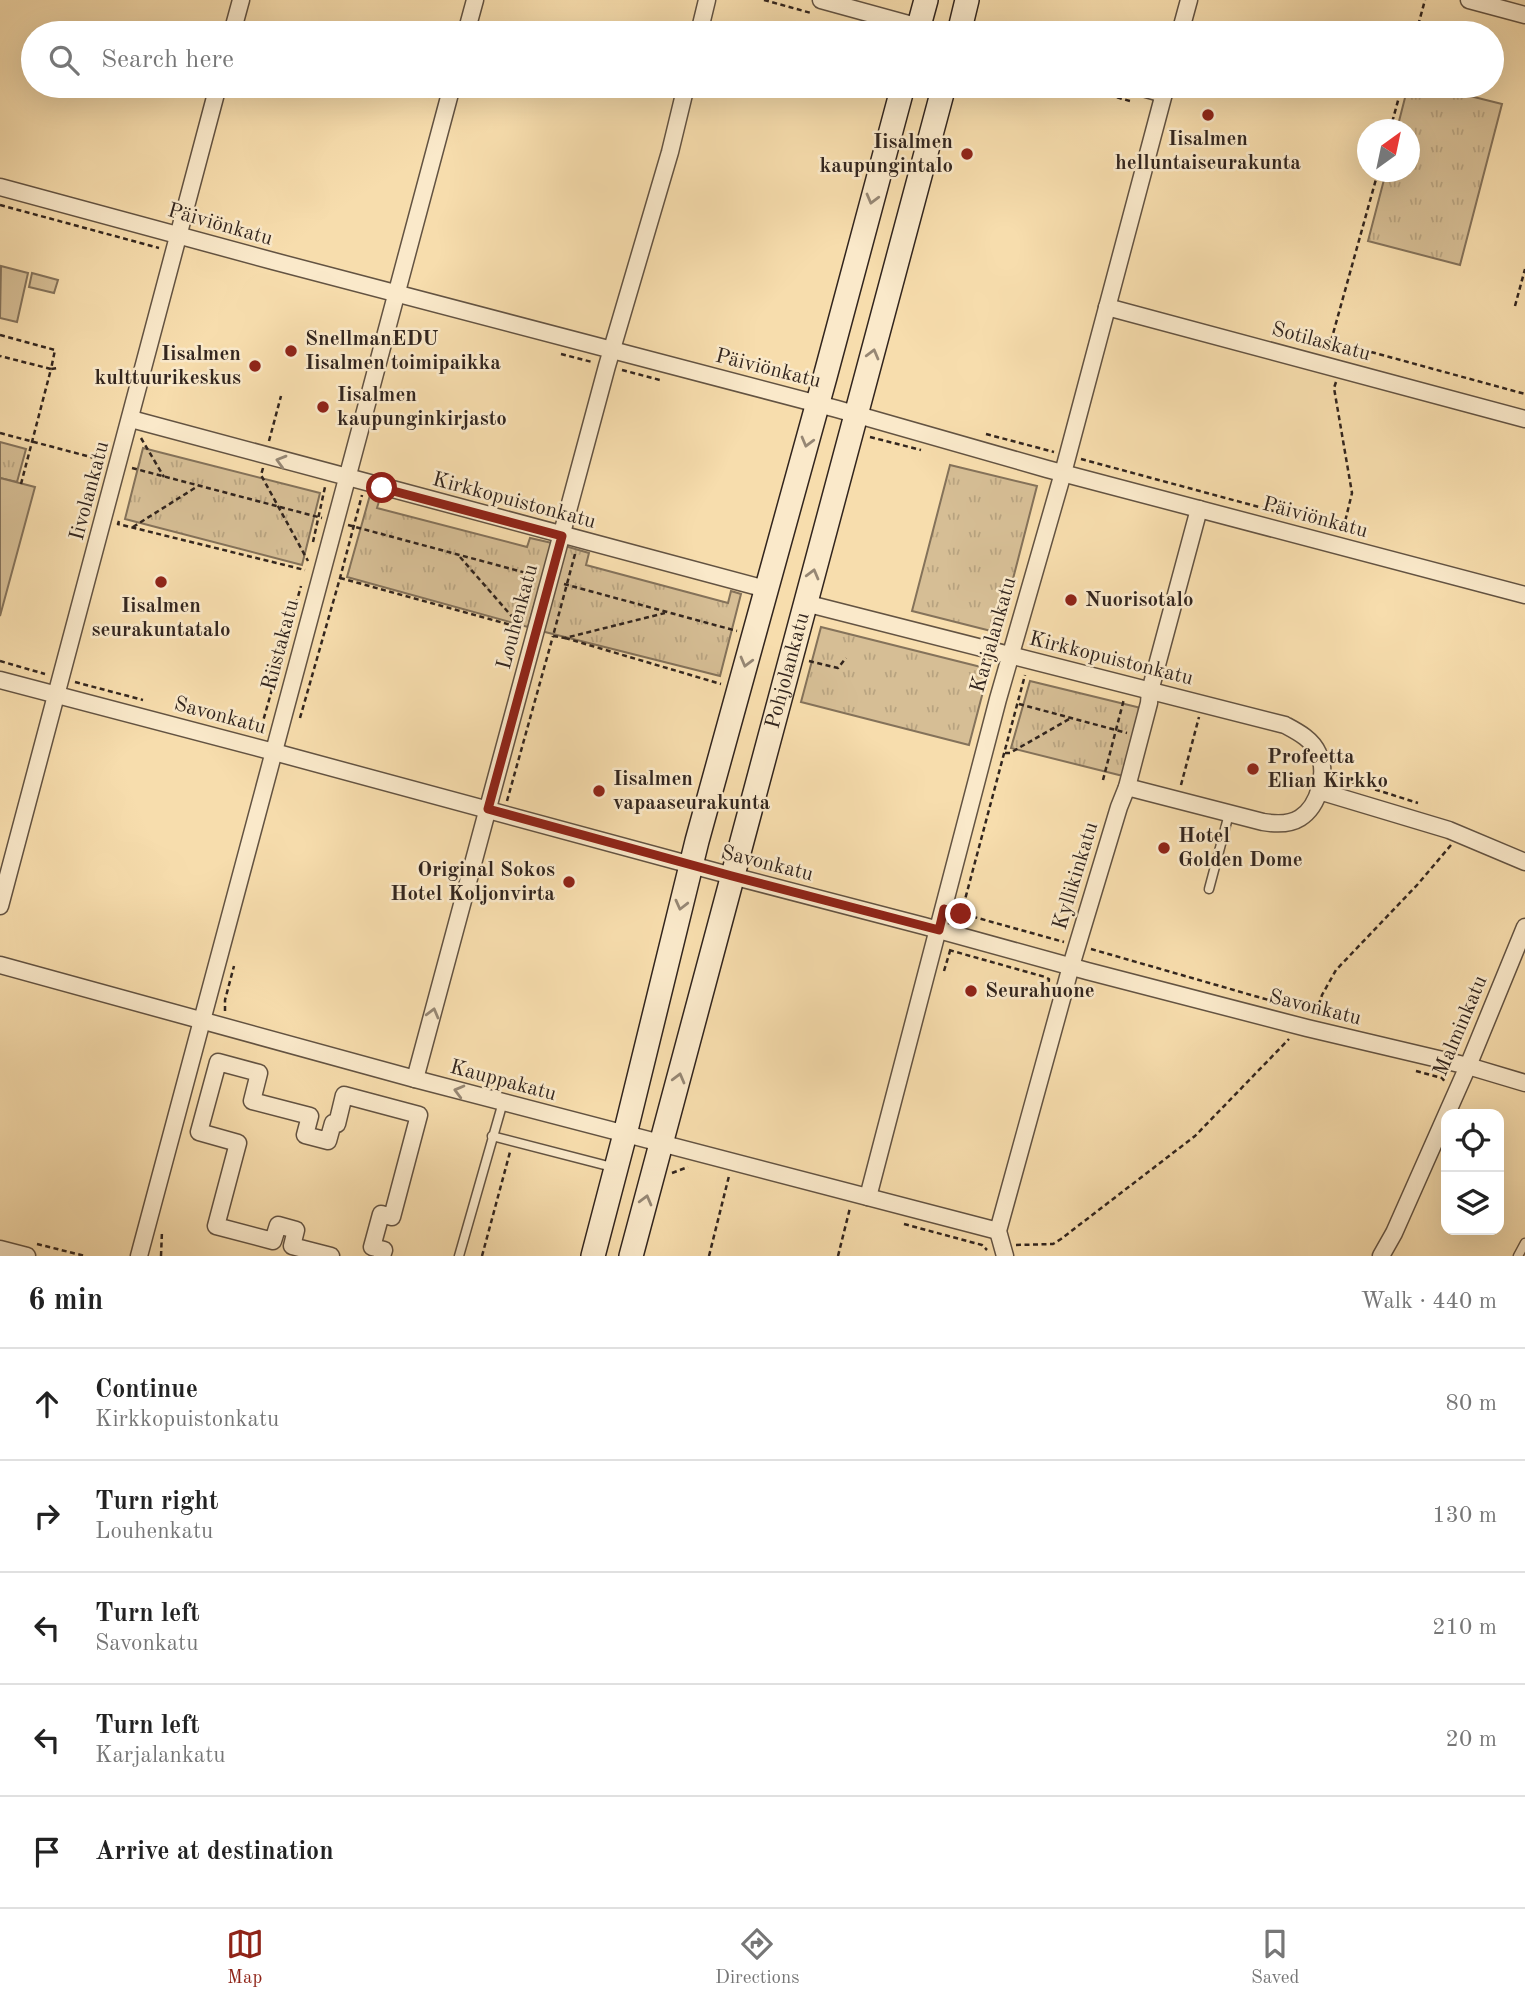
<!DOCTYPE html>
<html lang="en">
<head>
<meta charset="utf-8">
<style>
	body { margin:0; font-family:"Old Standard TT",serif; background:#f2f2f2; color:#222 }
	.controls { position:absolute; right:21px; bottom:21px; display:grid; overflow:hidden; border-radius:14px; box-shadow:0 7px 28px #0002 }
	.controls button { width:63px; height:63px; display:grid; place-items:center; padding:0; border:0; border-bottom:2px solid #e0e0e0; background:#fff; color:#222; font:35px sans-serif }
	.compass { position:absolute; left:1357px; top:119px; width:63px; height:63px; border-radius:50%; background:#fff; box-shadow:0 7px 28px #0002; rotate:33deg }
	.stop { position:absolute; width:21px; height:21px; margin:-16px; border:5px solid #8f2418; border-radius:50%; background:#fff }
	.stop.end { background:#8f2418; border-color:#fff; box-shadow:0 2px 7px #0008 }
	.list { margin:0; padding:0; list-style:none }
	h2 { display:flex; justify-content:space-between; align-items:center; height:91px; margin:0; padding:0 28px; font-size:30px }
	h2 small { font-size:23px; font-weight:400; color:#767676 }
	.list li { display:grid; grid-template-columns:46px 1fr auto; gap:21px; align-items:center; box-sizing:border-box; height:112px; padding:0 28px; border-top:2px solid #e0e0e0 }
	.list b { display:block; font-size:26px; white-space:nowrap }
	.list p { margin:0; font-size:23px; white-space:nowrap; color:#767676 }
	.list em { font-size:23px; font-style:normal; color:#767676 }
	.icon { flex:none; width:38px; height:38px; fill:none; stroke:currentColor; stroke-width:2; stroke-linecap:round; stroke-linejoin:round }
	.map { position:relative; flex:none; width:1525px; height:1256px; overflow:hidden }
	.search { position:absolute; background:#fff; box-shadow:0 7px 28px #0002; left:21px; right:21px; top:21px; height:77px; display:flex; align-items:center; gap:18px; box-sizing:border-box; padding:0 24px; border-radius:38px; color:#767676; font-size:26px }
	.sheet { height:651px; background:#fff }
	nav { display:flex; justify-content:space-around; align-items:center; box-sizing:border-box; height:98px; border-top:2px solid #e0e0e0; background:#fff; font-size:19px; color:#767676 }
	nav a { display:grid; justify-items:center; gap:4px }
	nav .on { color:#8f2418 }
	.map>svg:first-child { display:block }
	.grass { fill:url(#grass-tufts); stroke:#84725a; stroke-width:2 }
	.pitch { fill:#d6be95; stroke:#84725a; stroke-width:2 }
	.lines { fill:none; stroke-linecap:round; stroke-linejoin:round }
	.lane-casing { stroke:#635342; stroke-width:11 }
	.street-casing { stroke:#635342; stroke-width:19 }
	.secondary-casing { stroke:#32251e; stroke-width:26 }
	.path { stroke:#32251e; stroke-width:2.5; stroke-dasharray:5 3.5; stroke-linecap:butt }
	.lane { stroke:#fae9ca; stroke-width:8 }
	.street { stroke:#fae9ca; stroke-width:16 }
	.secondary { stroke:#fae9ca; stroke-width:23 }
	.oneway { stroke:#968774 }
	.route { stroke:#8f2418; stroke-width:9 }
	.poi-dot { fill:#8f2418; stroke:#fae9ca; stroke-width:2.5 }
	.labels { text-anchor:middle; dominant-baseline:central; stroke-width:5; stroke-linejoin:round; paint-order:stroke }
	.poi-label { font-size:21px; font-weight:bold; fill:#32251e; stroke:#fae9ca; text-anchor:start }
	.street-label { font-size:21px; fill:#32251e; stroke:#fae9ca }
</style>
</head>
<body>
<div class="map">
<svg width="1525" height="1256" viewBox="0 0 1525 1256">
	<defs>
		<pattern id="grass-tufts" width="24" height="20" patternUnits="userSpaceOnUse" patternTransform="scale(1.75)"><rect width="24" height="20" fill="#d6be95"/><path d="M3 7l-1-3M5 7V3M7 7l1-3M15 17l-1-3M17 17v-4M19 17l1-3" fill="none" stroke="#b8a380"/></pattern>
	</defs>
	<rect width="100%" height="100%" fill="#f7ddad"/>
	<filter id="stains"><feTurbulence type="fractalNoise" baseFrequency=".00286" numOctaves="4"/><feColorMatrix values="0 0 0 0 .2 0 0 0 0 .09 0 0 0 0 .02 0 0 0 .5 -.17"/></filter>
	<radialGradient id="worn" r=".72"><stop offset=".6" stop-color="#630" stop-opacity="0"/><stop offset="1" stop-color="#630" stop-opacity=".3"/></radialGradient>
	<g class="grass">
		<path d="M 1408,86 L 1430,86 L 1502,104 L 1460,265 L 1368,241 L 1386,172 L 1410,172 L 1410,130 L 1397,129 Z"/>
		<path d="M 0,442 L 26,449 L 17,482 L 0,478 Z"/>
		<path d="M 143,448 L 320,493 L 302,565 L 125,519 Z"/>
		<path d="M 950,465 L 1037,486 L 999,633 L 912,611 Z"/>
		<path d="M 370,495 L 380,498 L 377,508 L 527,547 L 530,538 L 552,543 L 528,627 L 347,577 Z"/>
		<path d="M 565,546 L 589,553 L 586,565 L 728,603 L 731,591 L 741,594 L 720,676 L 541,631 Z"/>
		<path d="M 821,627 L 989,669 L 969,745 L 801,702 Z"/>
		<path d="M 1030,681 L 1141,708 L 1123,776 L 1011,748 Z"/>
	</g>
	<g class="pitch">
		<path d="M 1,266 L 28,273 L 17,322 L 0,318 Z"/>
		<path d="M 32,273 L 58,280 L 54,293 L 29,287 Z"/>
		<path d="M 0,478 L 35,487 L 0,616 Z"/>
	</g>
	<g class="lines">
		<g class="lane-casing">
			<g id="lane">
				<path d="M 1209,889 L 1229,814"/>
				<path d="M 492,1136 L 612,1167"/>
				<path d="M 459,1256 L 503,1102"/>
				<path d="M 1518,1256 L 1525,1243"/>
			</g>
		</g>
		<g class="street-casing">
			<g id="street">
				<path d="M 821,0 L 941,33"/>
				<path d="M 1469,0 L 1525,15"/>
				<path d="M 232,33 L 241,0"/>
				<path d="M 466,33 L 475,0"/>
				<path d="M 699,33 L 707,0"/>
				<path d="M 1180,33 L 1189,0"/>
				<path d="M 1136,86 L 1164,94"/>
				<path d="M 0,187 L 273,261 L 837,409 L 1047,469 L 1525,595"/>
				<path d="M 1107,307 L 1525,419"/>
				<path d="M 131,419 L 766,589"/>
				<path d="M 805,603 L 1285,725 C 1298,732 1312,739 1318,753 C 1328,772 1319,806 1300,818 C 1289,825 1275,824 1263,822 L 1127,787"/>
				<path d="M 0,680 L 274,752 L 732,876 L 924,926 L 1087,971 L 1307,1028 L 1468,1066 L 1525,1083"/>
				<path d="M 1319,791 L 1449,830 L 1525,862"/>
				<path d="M 0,906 L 218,86"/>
				<path d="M 0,965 L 415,1079 L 998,1231"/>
				<path d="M 415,1079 L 607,366 L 670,152 L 686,86"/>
				<path d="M 868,1197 L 998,699 L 1063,473 L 1166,86"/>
				<path d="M 0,1249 L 27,1256"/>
				<path d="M 139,1256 L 452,86"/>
				<path d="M 331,1256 L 292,1246 L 296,1230 L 278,1225 L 273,1241 L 216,1226 L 238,1143 L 199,1132 L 218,1062 L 259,1073 L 252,1101 L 310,1116 L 305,1135 L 328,1141 L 333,1123 L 337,1124 L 344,1095 L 419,1115 L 392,1217 L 381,1214 L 372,1247 L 384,1250 L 382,1256"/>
				<path d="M 1005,1256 L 998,1231 L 1071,966 L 1119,807 L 1127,787 L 1149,703 L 1150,691 L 1199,509"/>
				<path d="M 1381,1256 L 1394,1233 L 1468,1066 L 1525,927"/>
			</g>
		</g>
		<g class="secondary-casing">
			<g id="secondary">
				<path d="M 917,33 L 926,0"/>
				<path d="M 959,33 L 967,0"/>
				<path d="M 593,1256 L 625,1134 L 697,841 L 825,377 L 903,86"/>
				<path id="s1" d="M 631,1256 L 944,86"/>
			</g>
		</g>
		<g class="path">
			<path d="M 764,0 L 811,13"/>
			<path d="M 1416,33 L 1425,0"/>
			<path d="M 1076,86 L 1130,101"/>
			<path d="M 1390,130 L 1402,86"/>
			<path d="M 0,205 L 159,248"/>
			<path d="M 1515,306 L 1525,269"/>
			<path d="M 0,335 L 55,350 L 51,369 L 0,356"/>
			<path d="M 1331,341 L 1378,172"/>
			<path d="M 1328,350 L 1331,341 L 1525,394"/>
			<path d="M 561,354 L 592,362"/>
			<path d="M 622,370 L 660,380"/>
			<path d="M 1336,382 L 1334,388 L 1352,493 L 1343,530"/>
			<path d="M 0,433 L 102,460"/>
			<path d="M 986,434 L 1054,452"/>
			<path d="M 870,437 L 921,450"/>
			<path d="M 141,438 L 164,477"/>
			<path d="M 269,441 L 281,396"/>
			<path d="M 1081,459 L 1322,524"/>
			<path d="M 132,468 L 322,518"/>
			<path d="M 263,468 L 261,475 L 308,561"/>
			<path d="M 21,484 L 51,369 L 58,368"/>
			<path d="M 119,521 L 118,524 L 305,570"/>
			<path d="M 348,525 L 534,575"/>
			<path d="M 133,527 L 198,486"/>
			<path d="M 313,542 L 325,487"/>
			<path d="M 575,554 L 553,636 L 565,638 L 665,613"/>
			<path d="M 460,557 L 522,628"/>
			<path d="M 340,578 L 522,628"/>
			<path d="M 564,584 L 737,631"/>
			<path d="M 565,638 L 721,684"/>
			<path d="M 0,661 L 45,674"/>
			<path d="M 809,661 L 838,668 L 846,658"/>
			<path d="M 75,682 L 143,700"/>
			<path d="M 1019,704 L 1127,733"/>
			<path d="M 300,718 L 340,578 L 362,495"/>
			<path d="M 257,731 L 260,732 L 301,586"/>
			<path d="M 1005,753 L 1010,753 L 1071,718"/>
			<path d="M 1336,774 L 1342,779 L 1418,803"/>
			<path d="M 1103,780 L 1124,699"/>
			<path d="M 1181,785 L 1199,717"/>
			<path d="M 507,801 L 553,636"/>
			<path d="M 956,912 L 1064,942"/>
			<path d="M 959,922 L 1025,675"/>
			<path d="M 1091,949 L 1286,1005"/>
			<path d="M 949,950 L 1045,977 L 1049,979 L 1048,988"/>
			<path d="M 944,971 L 950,951"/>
			<path d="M 225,1011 L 225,1000 L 234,966"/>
			<path d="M 1316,1013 L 1322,995 L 1336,970 L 1418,884 L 1451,845"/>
			<path d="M 1416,1071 L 1442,1078 L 1445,1082"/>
			<path d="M 672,1173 L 688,1167"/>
			<path d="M 904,1224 L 982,1245 L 987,1250"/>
			<path d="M 37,1244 L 85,1256"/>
			<path d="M 1016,1245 L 1053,1244 L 1061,1239 L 1195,1136 L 1289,1039"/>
			<path d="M 161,1256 L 162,1231"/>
			<path d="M 482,1256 L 510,1152"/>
			<path d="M 709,1256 L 729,1176"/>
			<path d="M 838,1256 L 850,1208"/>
		</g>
		<use href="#lane" class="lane"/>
		<use href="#street" class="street"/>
		<use href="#secondary" class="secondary"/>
	</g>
	<defs><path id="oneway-chevron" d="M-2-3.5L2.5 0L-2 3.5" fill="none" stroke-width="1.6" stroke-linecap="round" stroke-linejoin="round" transform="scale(1.75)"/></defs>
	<g class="oneway">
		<use href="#oneway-chevron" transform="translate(872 199) rotate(105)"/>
		<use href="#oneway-chevron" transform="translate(873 354) rotate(-75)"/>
		<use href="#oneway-chevron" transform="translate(807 442) rotate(105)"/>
		<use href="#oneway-chevron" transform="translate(281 461) rotate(-164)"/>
		<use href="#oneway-chevron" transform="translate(813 574) rotate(-75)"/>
		<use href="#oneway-chevron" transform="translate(746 662) rotate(105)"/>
		<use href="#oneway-chevron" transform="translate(681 905) rotate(104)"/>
		<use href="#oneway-chevron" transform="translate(433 1013) rotate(-75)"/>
		<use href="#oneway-chevron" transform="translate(679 1078) rotate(-75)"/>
		<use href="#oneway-chevron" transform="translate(459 1091) rotate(-165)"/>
		<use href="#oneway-chevron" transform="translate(646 1200) rotate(-75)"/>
	</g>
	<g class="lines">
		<path class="route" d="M 382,488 L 562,536 L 488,809 L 732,876 L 939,930 L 944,909 L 961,914"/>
	</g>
	<g class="poi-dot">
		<circle cx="1208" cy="115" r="7"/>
		<circle cx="967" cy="154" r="7"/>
		<circle cx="291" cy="351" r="7"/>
		<circle cx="255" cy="366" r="7"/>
		<circle cx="323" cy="407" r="7"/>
		<circle cx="161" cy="582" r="7"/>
		<circle cx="1071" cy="600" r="7"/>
		<circle cx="1253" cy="769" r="7"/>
		<circle cx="599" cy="791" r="7"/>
		<circle cx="1164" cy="848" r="7"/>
		<circle cx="569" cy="882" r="7"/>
		<circle cx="971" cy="991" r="7"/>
	</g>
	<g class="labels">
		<g class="poi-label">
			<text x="1208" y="139" text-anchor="middle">Iisalmen<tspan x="1208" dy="24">helluntaiseurakunta</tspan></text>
			<text x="953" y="142" text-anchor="end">Iisalmen<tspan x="953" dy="24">kaupungintalo</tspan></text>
			<text x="305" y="339">SnellmanEDU<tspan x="305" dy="24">Iisalmen toimipaikka</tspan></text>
			<text x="241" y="354" text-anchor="end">Iisalmen<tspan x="241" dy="24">kulttuurikeskus</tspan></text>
			<text x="337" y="395">Iisalmen<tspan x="337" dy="24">kaupunginkirjasto</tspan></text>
			<text x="1085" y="600">Nuorisotalo</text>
			<text x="161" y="606" text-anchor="middle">Iisalmen<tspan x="161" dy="24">seurakuntatalo</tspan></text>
			<text x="1267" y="757">Profeetta<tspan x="1267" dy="24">Elian Kirkko</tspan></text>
			<text x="613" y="779">Iisalmen<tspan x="613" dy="24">vapaaseurakunta</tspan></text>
			<text x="1178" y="836">Hotel<tspan x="1178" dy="24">Golden Dome</tspan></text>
			<text x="555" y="870" text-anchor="end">Original Sokos<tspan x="555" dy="24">Hotel Koljonvirta</tspan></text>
			<text x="985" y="991">Seurahuone</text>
		</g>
		<g class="street-label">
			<text transform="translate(220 225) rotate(16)">Päiviönkatu</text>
			<text transform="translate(1321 342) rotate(15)">Sotilaskatu</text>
			<text transform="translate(768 369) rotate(14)">Päiviönkatu</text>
			<text transform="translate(90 491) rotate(-75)">Iivolankatu</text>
			<text transform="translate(514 501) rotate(15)">Kirkkopuistonkatu</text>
			<text transform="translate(1315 518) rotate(15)">Päiviönkatu</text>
			<text transform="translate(518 617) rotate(-75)">Louhenkatu</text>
			<text transform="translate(994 635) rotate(-74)">Karjalankatu</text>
			<text transform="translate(281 645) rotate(-75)">Riistakatu</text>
			<text transform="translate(1111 659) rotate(14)">Kirkkopuistonkatu</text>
			<text stroke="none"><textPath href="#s1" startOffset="606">Pohjolankatu</textPath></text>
			<text transform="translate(220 716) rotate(15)">Savonkatu</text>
			<text transform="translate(767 864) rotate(14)">Savonkatu</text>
			<text transform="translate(1076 876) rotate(-73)">Kyllikinkatu</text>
			<text transform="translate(1315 1008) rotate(14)">Savonkatu</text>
			<text transform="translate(1461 1026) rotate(-67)">Malminkatu</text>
			<text transform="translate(503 1081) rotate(15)">Kauppakatu</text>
		</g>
	</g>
	<rect width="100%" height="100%" filter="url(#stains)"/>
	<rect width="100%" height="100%" fill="url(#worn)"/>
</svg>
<div class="controls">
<button><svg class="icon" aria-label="locate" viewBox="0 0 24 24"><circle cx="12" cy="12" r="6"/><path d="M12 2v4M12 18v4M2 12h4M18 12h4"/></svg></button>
<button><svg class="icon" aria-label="layers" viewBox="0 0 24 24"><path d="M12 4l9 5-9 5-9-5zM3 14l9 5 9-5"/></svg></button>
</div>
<svg class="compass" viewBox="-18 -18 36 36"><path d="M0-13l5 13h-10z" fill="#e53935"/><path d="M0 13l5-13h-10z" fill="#767676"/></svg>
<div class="stop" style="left:382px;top:488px"></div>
<div class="stop end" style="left:961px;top:914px"></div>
<div class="search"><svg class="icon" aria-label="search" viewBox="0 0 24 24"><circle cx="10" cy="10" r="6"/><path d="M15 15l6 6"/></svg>Search here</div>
</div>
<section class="sheet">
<h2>6 min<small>Walk · 440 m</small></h2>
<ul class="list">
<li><svg class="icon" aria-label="ahead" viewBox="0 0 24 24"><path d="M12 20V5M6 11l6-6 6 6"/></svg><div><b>Continue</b><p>Kirkkopuistonkatu</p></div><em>80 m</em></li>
<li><svg class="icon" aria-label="right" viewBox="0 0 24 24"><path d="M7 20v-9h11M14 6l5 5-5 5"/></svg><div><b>Turn right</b><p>Louhenkatu</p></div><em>130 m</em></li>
<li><svg class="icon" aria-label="left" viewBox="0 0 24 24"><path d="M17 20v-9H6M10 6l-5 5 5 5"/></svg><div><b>Turn left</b><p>Savonkatu</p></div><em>210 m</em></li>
<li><svg class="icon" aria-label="left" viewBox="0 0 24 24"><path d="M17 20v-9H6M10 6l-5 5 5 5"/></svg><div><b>Turn left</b><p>Karjalankatu</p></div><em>20 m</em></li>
<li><svg class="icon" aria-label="arrive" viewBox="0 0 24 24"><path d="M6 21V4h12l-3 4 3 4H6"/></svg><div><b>Arrive at destination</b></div></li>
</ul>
</section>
<nav>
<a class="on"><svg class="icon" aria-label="map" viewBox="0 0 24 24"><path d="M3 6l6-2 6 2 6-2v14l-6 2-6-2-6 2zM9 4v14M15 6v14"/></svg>Map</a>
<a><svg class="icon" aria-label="directions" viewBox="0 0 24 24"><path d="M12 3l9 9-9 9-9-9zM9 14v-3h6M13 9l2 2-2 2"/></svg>Directions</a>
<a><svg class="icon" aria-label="saved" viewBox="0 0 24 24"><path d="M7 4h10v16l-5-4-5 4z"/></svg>Saved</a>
</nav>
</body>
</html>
